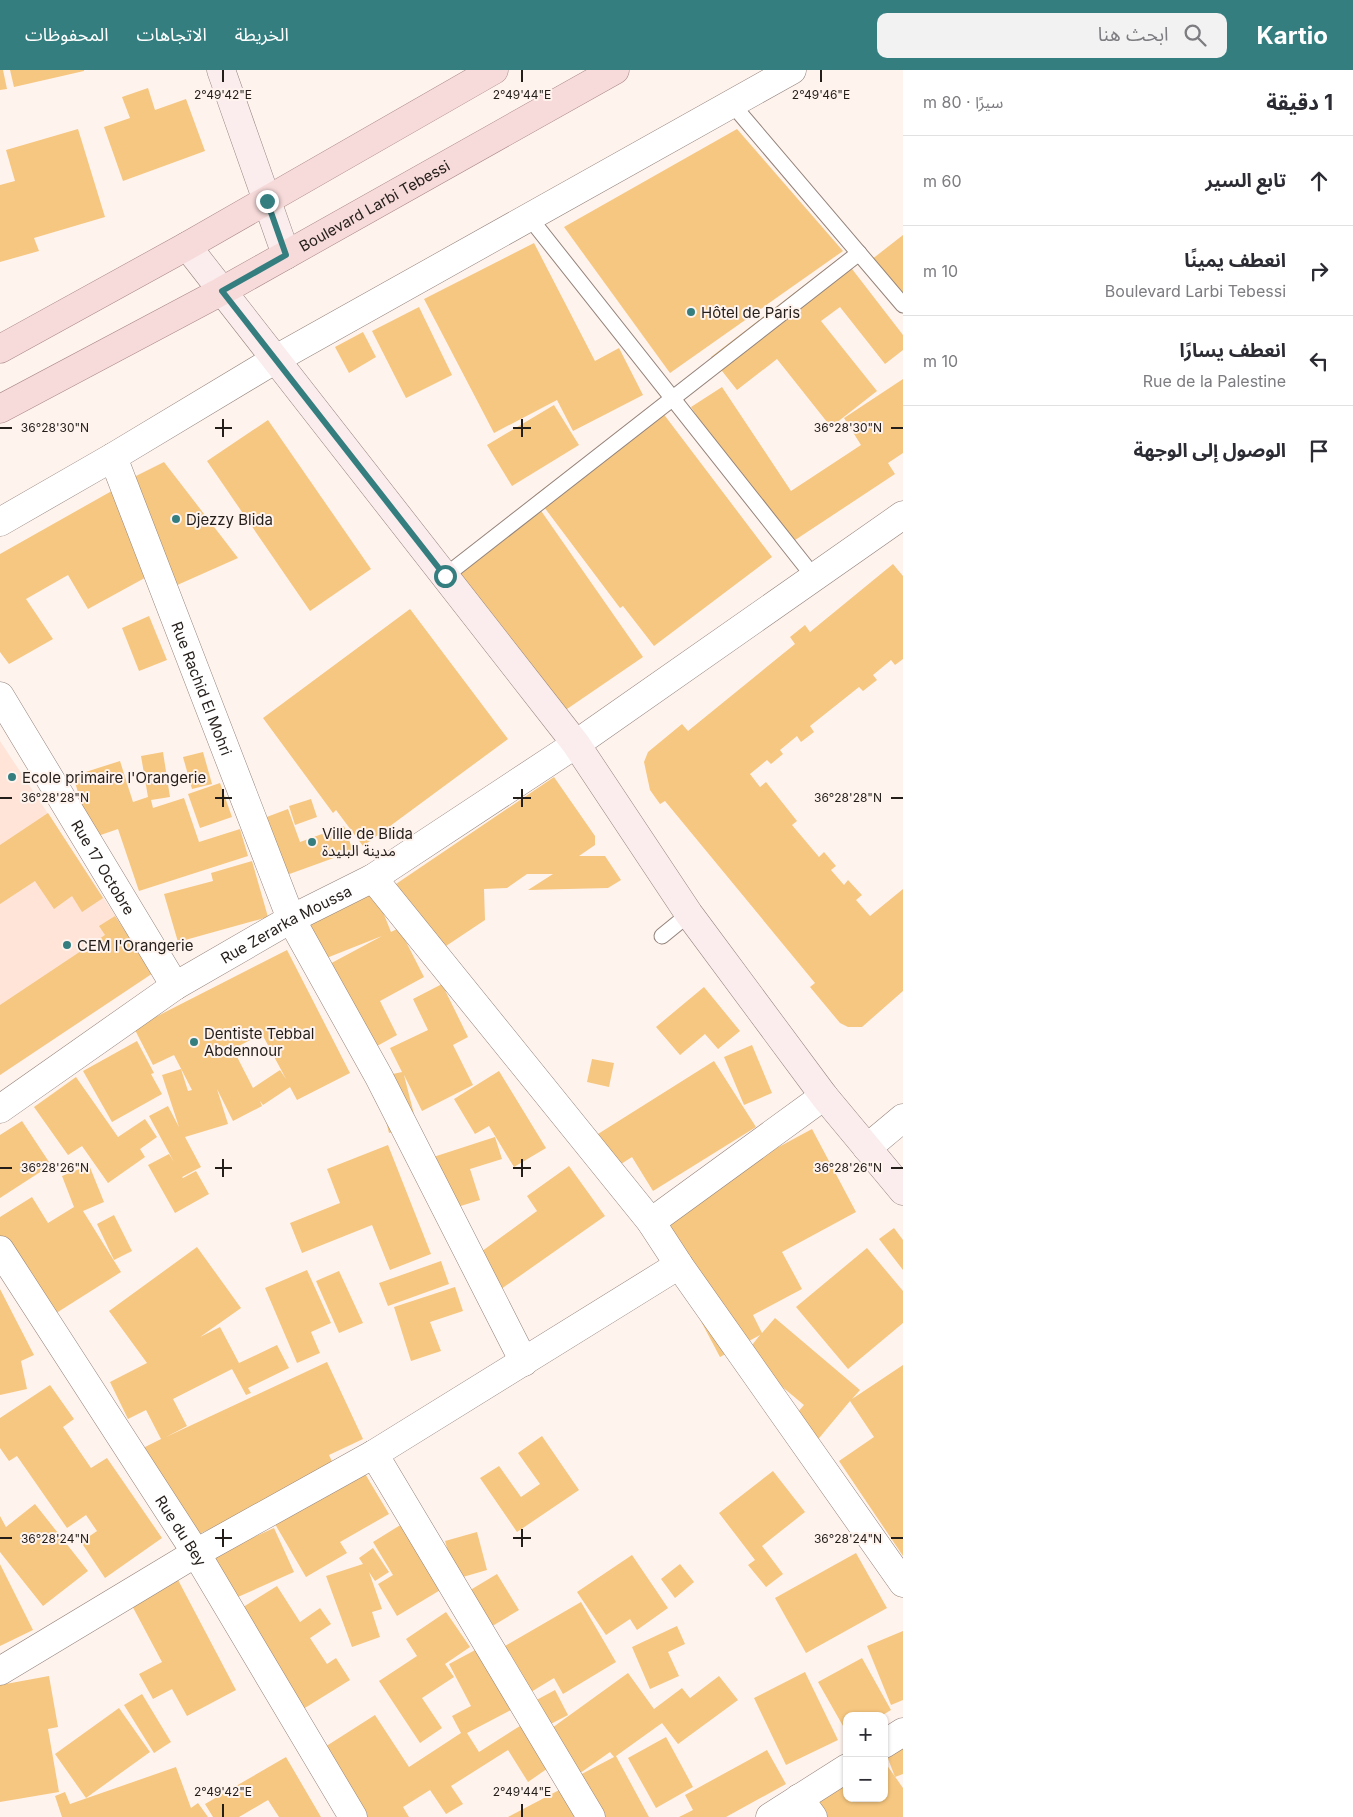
<!DOCTYPE html>
<html lang="ar">
<head>
<meta charset="utf-8">
<style>
	body { margin:0; font-family:Inter,"Noto Sans Arabic",sans-serif; background:#f2f2f3; color:#2b2b33; direction:rtl }
	.controls { position:absolute; right:15px; bottom:15px; display:grid; overflow:hidden; border-radius:10px; box-shadow:0 1px 4px #0004 }
	.controls button { width:45px; height:45px; display:grid; place-items:center; padding:0; border:0; border-bottom:1px solid #e1e1e2; background:#fff; color:#2b2b33; font:25px sans-serif }
	.stop { position:absolute; width:15px; height:15px; margin:-11px; border:4px solid #357e80; border-radius:50%; background:#fff }
	.stop.end { background:#357e80; border-color:#fff; box-shadow:0 1px 5px #0008 }
	.list { margin:0; padding:0; list-style:none }
	h2 { display:flex; justify-content:space-between; align-items:center; height:65px; margin:0; padding:0 20px; font-size:21px }
	h2 small { font-size:16px; font-weight:400; color:#7c7c81 }
	.list li { display:grid; grid-template-columns:32px 1fr auto; gap:15px; align-items:center; box-sizing:border-box; height:90px; padding:0 20px; border-top:1px solid #e1e1e2 }
	.list b { display:block; font-size:19px; white-space:nowrap }
	.list p { margin:0; font-size:16px; white-space:nowrap; color:#7c7c81 }
	.list em { font-size:16px; font-style:normal; color:#7c7c81 }
	.icon { flex:none; width:28px; height:28px; fill:none; stroke:currentColor; stroke-width:2; stroke-linecap:round; stroke-linejoin:round }
	.map { position:relative; flex:none; width:903px; height:1747px; overflow:hidden; direction:ltr }
	header { display:flex; align-items:center; gap:30px; box-sizing:border-box; height:70px; padding:0 25px; background:#357e80; color:#fff }
	header strong { font-size:24px }
	nav { display:flex; gap:28px; margin-inline-start:auto; font-size:18px }
	.search { width:350px; height:45px; background:#f2f2f3; display:flex; align-items:center; gap:12px; box-sizing:border-box; padding:0 18px; border-radius:10px; color:#7c7c81; font-size:19px }
	main { display:flex }
	aside { flex:1; background:#fff }
	.map>svg:first-child { display:block }
	.built { fill:#ffe4d7 }
	.building { fill:#f6c780; fill-rule:evenodd }
	.lines { fill:none; stroke-linecap:round; stroke-linejoin:round }
	.lane-casing { stroke:#94837b; stroke-width:17 }
	.street-casing { stroke:#94837b; stroke-width:29 }
	.secondary-casing { stroke:#94837b; stroke-width:29 }
	.primary-casing { stroke:#a98887; stroke-width:29 }
	.lane { stroke:#fff; stroke-width:15 }
	.street { stroke:#fff; stroke-width:28 }
	.secondary { stroke:#fbeced; stroke-width:28 }
	.primary { stroke:#f7dada; stroke-width:28 }
	.route { stroke:#357e80; stroke-width:6 }
	.ticks { fill:none; stroke:#241e1a; stroke-width:2 }
	.poi-dot { fill:#357e80; stroke:#fff3ee; stroke-width:2 }
	.labels { text-anchor:middle; dominant-baseline:central; stroke-width:4; stroke-linejoin:round; paint-order:stroke }
	.street-label { font-size:15px; fill:#241e1a; stroke:#fff3ee }
	.poi-label { font-size:15px; fill:#241e1a; stroke:#fff3ee; text-anchor:start }
	.ticks-label { font-size:12px; text-anchor:middle; fill:#241e1a; stroke:#fff3ee; stroke-width:4; stroke-linejoin:round; paint-order:stroke }
</style>
</head>
<body>
<header>
<strong>Kartio</strong>
<div class="search"><svg class="icon" aria-label="search" viewBox="0 0 24 24"><circle cx="10" cy="10" r="6"/><path d="M15 15l6 6"/></svg>ابحث هنا</div>
<nav><a>الخريطة</a><a>الاتجاهات</a><a>المحفوظات</a></nav>
</header>
<main>
<aside>
<h2>1 دقيقة<small>سيرًا · 80 m</small></h2>
<ul class="list">
<li><svg class="icon" aria-label="ahead" viewBox="0 0 24 24"><path d="M12 20V5M6 11l6-6 6 6"/></svg><div><b>تابع السير</b></div><em>60 m</em></li>
<li><svg class="icon" aria-label="right" viewBox="0 0 24 24"><path d="M7 20v-9h11M14 6l5 5-5 5"/></svg><div><b>انعطف يمينًا</b><p>Boulevard Larbi Tebessi</p></div><em>10 m</em></li>
<li><svg class="icon" aria-label="left" viewBox="0 0 24 24"><path d="M17 20v-9H6M10 6l-5 5 5 5"/></svg><div><b>انعطف يسارًا</b><p>Rue de la Palestine</p></div><em>10 m</em></li>
<li><svg class="icon" aria-label="arrive" viewBox="0 0 24 24"><path d="M6 21V4h12l-3 4 3 4H6"/></svg><div><b>الوصول إلى الوجهة</b></div></li>
</ul>
</aside>
<div class="map">
<svg width="903" height="1747" viewBox="0 0 903 1747">
	<rect width="100%" height="100%" fill="#fff3ee"/>
	<path class="built" d="M 0,671 L 153,903 L 0,1005 Z"/>
	<g class="building">
		<path d="M 0,0 L 3,0 L 7,19 L 0,20 Z"/>
		<path d="M 10,0 L 84,0 L 84,1 L 14,17 Z"/>
		<path d="M 148,18 L 155,40 L 186,29 L 205,81 L 123,111 L 104,57 L 130,48 L 122,27 Z"/>
		<path d="M 78,59 L 105,147 L 34,168 L 39,181 L 0,192 L 0,115 L 15,111 L 6,80 Z"/>
		<path d="M 737,59 L 843,181 L 670,303 L 564,157 Z"/>
		<path d="M 903,165 L 903,231 L 871,190 Z"/>
		<path d="M 534,173 L 595,291 L 619,278 L 643,325 L 573,361 L 557,330 L 494,363 L 424,229 Z"/>
		<path d="M 842,186 L 903,265 L 903,280 L 885,294 L 840,237 L 821,251 L 877,321 L 831,357 L 777,289 L 737,320 L 711,287 Z"/>
		<path d="M 419,237 L 452,305 L 406,328 L 372,261 Z"/>
		<path d="M 363,262 L 376,287 L 349,303 L 335,277 Z"/>
		<path d="M 903,309 L 903,383 L 888,393 L 895,404 L 783,478 L 691,337 L 722,317 L 791,421 L 861,375 L 844,348 Z"/>
		<path d="M 656,334 L 772,487 L 654,576 L 623,536 L 620,538 L 535,425 Z"/>
		<path d="M 554,335 L 579,375 L 512,416 L 487,375 Z"/>
		<path d="M 268,350 L 371,499 L 310,541 L 207,391 Z"/>
		<path d="M 164,392 L 238,488 L 175,516 L 128,410 Z"/>
		<path d="M 117,418 L 152,504 L 88,539 L 68,505 L 26,529 L 53,569 L 9,594 L 0,582 L 0,484 Z"/>
		<path d="M 537,435 L 643,587 L 548,652 L 442,501 Z"/>
		<path d="M 893,494 L 903,506 L 903,589 L 895,595 L 891,590 L 873,605 L 877,610 L 863,621 L 859,617 L 810,656 L 814,662 L 801,672 L 797,666 L 780,680 L 783,684 L 771,694 L 767,690 L 750,704 L 760,717 L 766,712 L 797,751 L 792,755 L 819,787 L 824,782 L 836,796 L 831,800 L 844,815 L 848,810 L 862,825 L 856,830 L 870,846 L 903,819 L 903,921 L 862,957 L 848,957 L 840,953 L 810,917 L 815,913 L 665,731 L 660,734 L 650,720 L 644,692 L 648,682 L 682,654 L 688,661 L 795,574 L 790,567 L 805,555 L 810,562 Z"/>
		<path d="M 410,539 L 508,669 L 363,776 L 336,740 L 333,743 L 263,648 Z"/>
		<path d="M 149,546 L 167,590 L 139,601 L 122,558 Z"/>
		<path d="M 163,682 L 170,727 L 151,730 L 153,738 L 184,728 L 199,772 L 240,759 L 248,786 L 139,821 L 118,759 L 92,768 L 73,706 L 120,691 L 133,732 L 148,727 L 141,686 Z"/>
		<path d="M 203,682 L 212,714 L 192,719 L 183,687 Z"/>
		<path d="M 554,707 L 595,766 L 595,775 L 579,786 L 605,786 L 621,810 L 608,818 L 528,820 L 553,804 L 527,804 L 507,818 L 484,819 L 485,850 L 437,882 L 393,816 Z"/>
		<path d="M 220,713 L 232,747 L 200,758 L 188,724 Z"/>
		<path d="M 311,729 L 317,747 L 295,755 L 289,736 Z"/>
		<path d="M 288,739 L 300,772 L 344,756 L 353,781 L 284,806 L 264,748 Z"/>
		<path d="M 48,743 L 103,828 L 82,842 L 72,826 L 54,839 L 35,811 L 0,834 L 0,775 Z"/>
		<path d="M 252,791 L 268,847 L 178,872 L 164,824 L 213,811 L 211,803 Z"/>
		<path d="M 373,817 L 391,862 L 399,858 L 424,907 L 380,931 L 397,965 L 368,981 L 324,897 L 382,866 L 324,889 L 306,844 Z"/>
		<path d="M 115,846 L 153,903 L 0,1005 L 0,935 L 105,865 L 99,856 Z"/>
		<path d="M 287,880 L 350,1003 L 297,1030 L 290,1017 L 263,1035 L 260,1031 L 262,1036 L 233,1051 L 217,1019 L 228,1054 L 185,1067 L 201,1097 L 182,1107 L 183,1108 L 196,1101 L 209,1124 L 175,1143 L 148,1095 L 169,1084 L 174,1092 L 149,1046 L 168,1036 L 179,1057 L 162,1005 L 181,999 L 188,1021 L 192,1020 L 174,985 L 153,995 L 134,958 ZM 262,964 L 286,1009 L 280,1000 L 253,1018 L 233,979 Z"/>
		<path d="M 442,914 L 468,967 L 453,975 L 473,1015 L 422,1041 L 404,1005 L 417,1056 L 389,1063 L 375,1008 L 402,1002 L 390,978 L 428,960 L 413,929 Z"/>
		<path d="M 704,917 L 740,961 L 718,979 L 705,964 L 680,985 L 656,957 Z"/>
		<path d="M 137,971 L 154,1003 L 151,1004 L 162,1024 L 112,1052 L 83,1001 Z"/>
		<path d="M 752,975 L 772,1023 L 744,1035 L 724,987 Z"/>
		<path d="M 592,989 L 614,993 L 609,1017 L 587,1012 Z"/>
		<path d="M 714,991 L 756,1057 L 653,1121 L 632,1087 L 610,1101 L 590,1069 Z"/>
		<path d="M 499,1001 L 546,1078 L 514,1097 L 489,1056 L 475,1064 L 454,1029 Z"/>
		<path d="M 76,1007 L 118,1067 L 145,1049 L 157,1067 L 140,1079 L 145,1087 L 108,1113 L 82,1076 L 68,1085 L 34,1037 Z"/>
		<path d="M 22,1051 L 51,1095 L 0,1128 L 0,1065 Z"/>
		<path d="M 812,1059 L 856,1142 L 782,1182 L 802,1219 L 753,1245 L 762,1263 L 775,1248 L 860,1320 L 852,1329 L 903,1295 L 903,1486 L 839,1391 L 874,1367 L 850,1331 L 815,1373 L 790,1351 L 804,1335 L 744,1285 L 760,1265 L 720,1287 L 679,1210 L 656,1143 Z"/>
		<path d="M 495,1067 L 502,1089 L 470,1099 L 480,1130 L 438,1143 L 421,1091 Z"/>
		<path d="M 388,1075 L 431,1184 L 390,1200 L 372,1155 L 302,1183 L 290,1153 L 340,1133 L 327,1099 Z"/>
		<path d="M 89,1095 L 104,1132 L 83,1141 L 121,1202 L 50,1247 L 0,1167 L 0,1147 L 32,1127 L 48,1153 L 74,1137 L 62,1106 Z"/>
		<path d="M 569,1096 L 605,1146 L 487,1229 L 463,1195 L 537,1141 L 527,1126 Z"/>
		<path d="M 114,1145 L 132,1181 L 114,1190 L 97,1154 Z"/>
		<path d="M 894,1158 L 903,1170 L 903,1200 L 879,1169 Z"/>
		<path d="M 197,1177 L 241,1238 L 200,1267 L 220,1257 L 239,1293 L 277,1275 L 289,1298 L 248,1318 L 251,1323 L 246,1325 L 232,1299 L 173,1329 L 187,1356 L 166,1367 L 327,1292 L 363,1369 L 329,1385 L 336,1400 L 182,1472 L 139,1380 L 161,1369 L 146,1340 L 128,1349 L 110,1312 L 147,1293 L 109,1241 Z"/>
		<path d="M 867,1178 L 903,1221 L 903,1253 L 848,1299 L 796,1237 Z"/>
		<path d="M 441,1191 L 449,1214 L 388,1236 L 379,1213 Z"/>
		<path d="M 307,1200 L 331,1253 L 311,1262 L 320,1283 L 297,1293 L 265,1218 Z"/>
		<path d="M 339,1201 L 363,1253 L 339,1263 L 316,1211 Z"/>
		<path d="M 455,1217 L 463,1241 L 430,1252 L 441,1281 L 411,1291 L 394,1237 Z"/>
		<path d="M 0,1219 L 34,1285 L 21,1291 L 27,1319 L 0,1325 Z"/>
		<path d="M 50,1315 L 74,1349 L 63,1357 L 91,1398 L 107,1388 L 162,1468 L 105,1508 L 81,1472 L 97,1461 L 86,1445 L 67,1458 L 17,1386 L 9,1391 L 0,1378 L 0,1348 Z"/>
		<path d="M 542,1366 L 579,1420 L 517,1462 L 480,1408 L 499,1396 L 521,1427 L 540,1414 L 518,1383 Z"/>
		<path d="M 773,1401 L 805,1442 L 762,1476 L 783,1504 L 766,1517 L 748,1495 L 755,1490 L 719,1443 Z"/>
		<path d="M 364,1402 L 389,1444 L 340,1472 L 347,1483 L 306,1507 L 275,1454 Z"/>
		<path d="M 35,1434 L 88,1501 L 43,1536 L 0,1482 L 0,1446 L 6,1457 Z"/>
		<path d="M 402,1454 L 442,1519 L 397,1546 L 378,1514 L 393,1505 L 373,1472 Z"/>
		<path d="M 274,1458 L 294,1502 L 222,1534 L 202,1490 Z"/>
		<path d="M 477,1462 L 487,1500 L 456,1509 L 445,1471 Z"/>
		<path d="M 373,1478 L 389,1502 L 375,1511 L 369,1502 L 382,1539 L 372,1542 L 380,1567 L 352,1577 L 326,1506 L 363,1494 L 359,1488 Z"/>
		<path d="M 856,1483 L 887,1538 L 806,1583 L 775,1528 Z"/>
		<path d="M 632,1485 L 668,1538 L 637,1560 L 630,1549 L 606,1565 L 577,1522 Z"/>
		<path d="M 167,1489 L 236,1620 L 187,1646 L 172,1619 L 153,1629 L 139,1604 L 162,1592 L 120,1513 Z"/>
		<path d="M 0,1494 L 33,1560 L 0,1576 Z"/>
		<path d="M 680,1494 L 694,1512 L 675,1528 L 661,1509 Z"/>
		<path d="M 497,1504 L 519,1540 L 479,1564 L 457,1528 Z"/>
		<path d="M 277,1516 L 300,1552 L 320,1538 L 331,1554 L 310,1568 L 327,1594 L 336,1588 L 350,1610 L 287,1649 L 224,1549 Z"/>
		<path d="M 581,1532 L 616,1592 L 563,1624 L 554,1608 L 531,1622 L 505,1576 Z"/>
		<path d="M 446,1542 L 470,1577 L 445,1594 L 454,1607 L 422,1628 L 442,1658 L 420,1673 L 379,1611 L 417,1586 L 406,1569 Z"/>
		<path d="M 677,1556 L 685,1574 L 668,1582 L 679,1606 L 650,1619 L 632,1577 Z"/>
		<path d="M 903,1561 L 903,1630 L 891,1635 L 867,1576 Z"/>
		<path d="M 479,1578 L 511,1640 L 467,1663 L 479,1682 L 523,1654 L 551,1696 L 528,1712 L 508,1680 L 451,1716 L 463,1734 L 446,1744 L 430,1720 L 403,1737 L 409,1747 L 359,1747 L 317,1682 L 375,1645 L 409,1697 L 461,1663 L 452,1646 L 471,1636 L 449,1594 Z"/>
		<path d="M 862,1588 L 891,1640 L 881,1646 L 847,1646 L 847,1663 L 818,1612 Z"/>
		<path d="M 805,1602 L 838,1670 L 786,1695 L 754,1628 Z"/>
		<path d="M 628,1603 L 654,1639 L 682,1618 L 690,1628 L 719,1606 L 738,1630 L 678,1674 L 662,1653 L 616,1686 L 649,1747 L 598,1747 L 576,1707 L 614,1687 L 610,1682 L 576,1706 L 545,1663 Z"/>
		<path d="M 49,1606 L 58,1657 L 48,1659 L 59,1722 L 0,1732 L 0,1615 Z"/>
		<path d="M 555,1620 L 568,1645 L 543,1658 L 529,1634 Z"/>
		<path d="M 142,1624 L 171,1672 L 154,1683 L 124,1635 Z"/>
		<path d="M 119,1638 L 150,1682 L 86,1728 L 55,1684 Z"/>
		<path d="M 666,1667 L 693,1717 L 656,1738 L 628,1688 Z"/>
		<path d="M 903,1671 L 903,1704 L 895,1707 L 884,1678 Z"/>
		<path d="M 767,1680 L 786,1714 L 726,1747 L 679,1747 L 693,1740 L 685,1725 Z"/>
		<path d="M 286,1687 L 321,1747 L 279,1747 L 268,1730 L 239,1747 L 213,1747 L 205,1734 Z"/>
		<path d="M 884,1691 L 903,1718 L 903,1747 L 816,1747 L 809,1737 L 847,1712 L 847,1728 L 884,1728 Z"/>
		<path d="M 176,1697 L 191,1738 L 198,1733 L 208,1747 L 62,1747 L 55,1726 L 65,1722 L 70,1734 Z"/>
		<path d="M 563,1718 L 579,1747 L 508,1747 Z"/>
	</g>
	<g class="lines">
		<g class="lane-casing">
			<g id="lane">
				<path d="M 732,34 L 903,235"/>
				<path d="M 529,147 L 814,507"/>
				<path d="M 445,506 L 859,183"/>
				<path d="M 662,866 L 689,844"/>
			</g>
		</g>
		<g class="street-casing">
			<g id="street">
				<path id="s1" d="M 113,387 L 291,849 L 379,1007 L 524,1292"/>
				<path d="M 0,452 L 113,387 L 276,289 L 792,0"/>
				<path id="s2" d="M 0,626 L 175,916"/>
				<path d="M 373,808 L 651,1152 L 679,1195 L 903,1513"/>
				<path id="s3" d="M 0,1039 L 175,916 L 291,849 L 373,808 L 576,674 L 903,445"/>
				<path d="M 867,1078 L 903,1048"/>
				<path d="M 651,1152 L 824,1026"/>
				<path id="s4" d="M 0,1180 L 196,1483 L 353,1747"/>
				<path d="M 374,1384 L 591,1747"/>
				<path d="M 0,1601 L 196,1483 L 374,1384 L 679,1195"/>
				<path d="M 884,1674 L 903,1662"/>
				<path d="M 799,1728 L 813,1747"/>
				<path d="M 770,1747 L 847,1698"/>
			</g>
		</g>
		<g class="secondary-casing">
			<g id="secondary">
				<path d="M 221,0 L 286,185"/>
				<path d="M 187,176 L 576,674 L 689,844 L 824,1026 L 903,1121"/>
			</g>
		</g>
		<g class="primary-casing">
			<g id="primary">
				<path d="M 0,279 L 187,176 L 494,0"/>
				<path id="s5" d="M 0,339 L 222,221 L 615,0"/>
			</g>
		</g>
		<use href="#lane" class="lane"/>
		<use href="#street" class="street"/>
		<use href="#secondary" class="secondary"/>
		<use href="#primary" class="primary"/>
	</g>
	<g class="lines">
		<path class="route" d="M 267,131 L 286,185 L 222,221 L 445,506"/>
	</g>
	<path class="ticks" d="M 223,0 L 223,12M 522,0 L 522,12M 821,0 L 821,12M 223,349 L 223,367M 522,349 L 522,367M 0,358 L 12,358M 215,358 L 232,358M 513,358 L 531,358M 891,358 L 903,358M 223,719 L 223,737M 522,719 L 522,737M 0,728 L 12,728M 215,728 L 232,728M 513,728 L 531,728M 891,728 L 903,728M 223,1089 L 223,1107M 522,1089 L 522,1107M 0,1098 L 12,1098M 215,1098 L 232,1098M 513,1098 L 531,1098M 891,1098 L 903,1098M 223,1459 L 223,1477M 522,1459 L 522,1477M 0,1468 L 12,1468M 215,1468 L 232,1468M 513,1468 L 531,1468M 891,1468 L 903,1468M 223,1734 L 223,1747M 522,1734 L 522,1747"/>
	<g class="poi-dot">
		<circle cx="691" cy="242" r="5"/>
		<circle cx="176" cy="449" r="5"/>
		<circle cx="12" cy="707" r="5"/>
		<circle cx="312" cy="772" r="5"/>
		<circle cx="67" cy="875" r="5"/>
		<circle cx="194" cy="972" r="5"/>
	</g>
	<g class="labels">
		<g class="street-label">
			<text stroke="none"><textPath href="#s5" startOffset="426">Boulevard Larbi Tebessi</textPath></text>
			<text stroke="none"><textPath href="#s1" startOffset="248">Rue Rachid El Mohri</textPath></text>
			<text stroke="none"><textPath href="#s2" startOffset="200">Rue 17 Octobre</textPath></text>
			<text stroke="none"><textPath href="#s3" startOffset="341">Rue Zerarka Moussa</textPath></text>
			<text stroke="none"><textPath href="#s4" startOffset="334">Rue du Bey</textPath></text>
		</g>
		<g class="poi-label">
			<text x="701" y="242">Hôtel de Paris</text>
			<text x="186" y="449">Djezzy Blida</text>
			<text x="22" y="707">Ecole primaire l'Orangerie</text>
			<text x="322" y="763">Ville de Blida<tspan x="322" dy="17">مدينة البليدة</tspan></text>
			<text x="77" y="875">CEM l'Orangerie</text>
			<text x="204" y="963">Dentiste Tebbal<tspan x="204" dy="17">Abdennour</tspan></text>
		</g>
	</g>
	<g class="ticks-label">
		<text x="223" y="29">2°49'42"E</text>
		<text x="522" y="29">2°49'44"E</text>
		<text x="821" y="29">2°49'46"E</text>
		<text x="55" y="362">36°28'30"N</text>
		<text x="848" y="362">36°28'30"N</text>
		<text x="55" y="732">36°28'28"N</text>
		<text x="848" y="732">36°28'28"N</text>
		<text x="55" y="1102">36°28'26"N</text>
		<text x="848" y="1102">36°28'26"N</text>
		<text x="55" y="1473">36°28'24"N</text>
		<text x="848" y="1473">36°28'24"N</text>
		<text x="223" y="1726">2°49'42"E</text>
		<text x="522" y="1726">2°49'44"E</text>
	</g>
</svg>
<div class="controls">
<button>+</button>
<button>−</button>
</div>
<div class="stop" style="left:445px;top:506px"></div>
<div class="stop end" style="left:267px;top:131px"></div>
</div>
</main>
</body>
</html>
